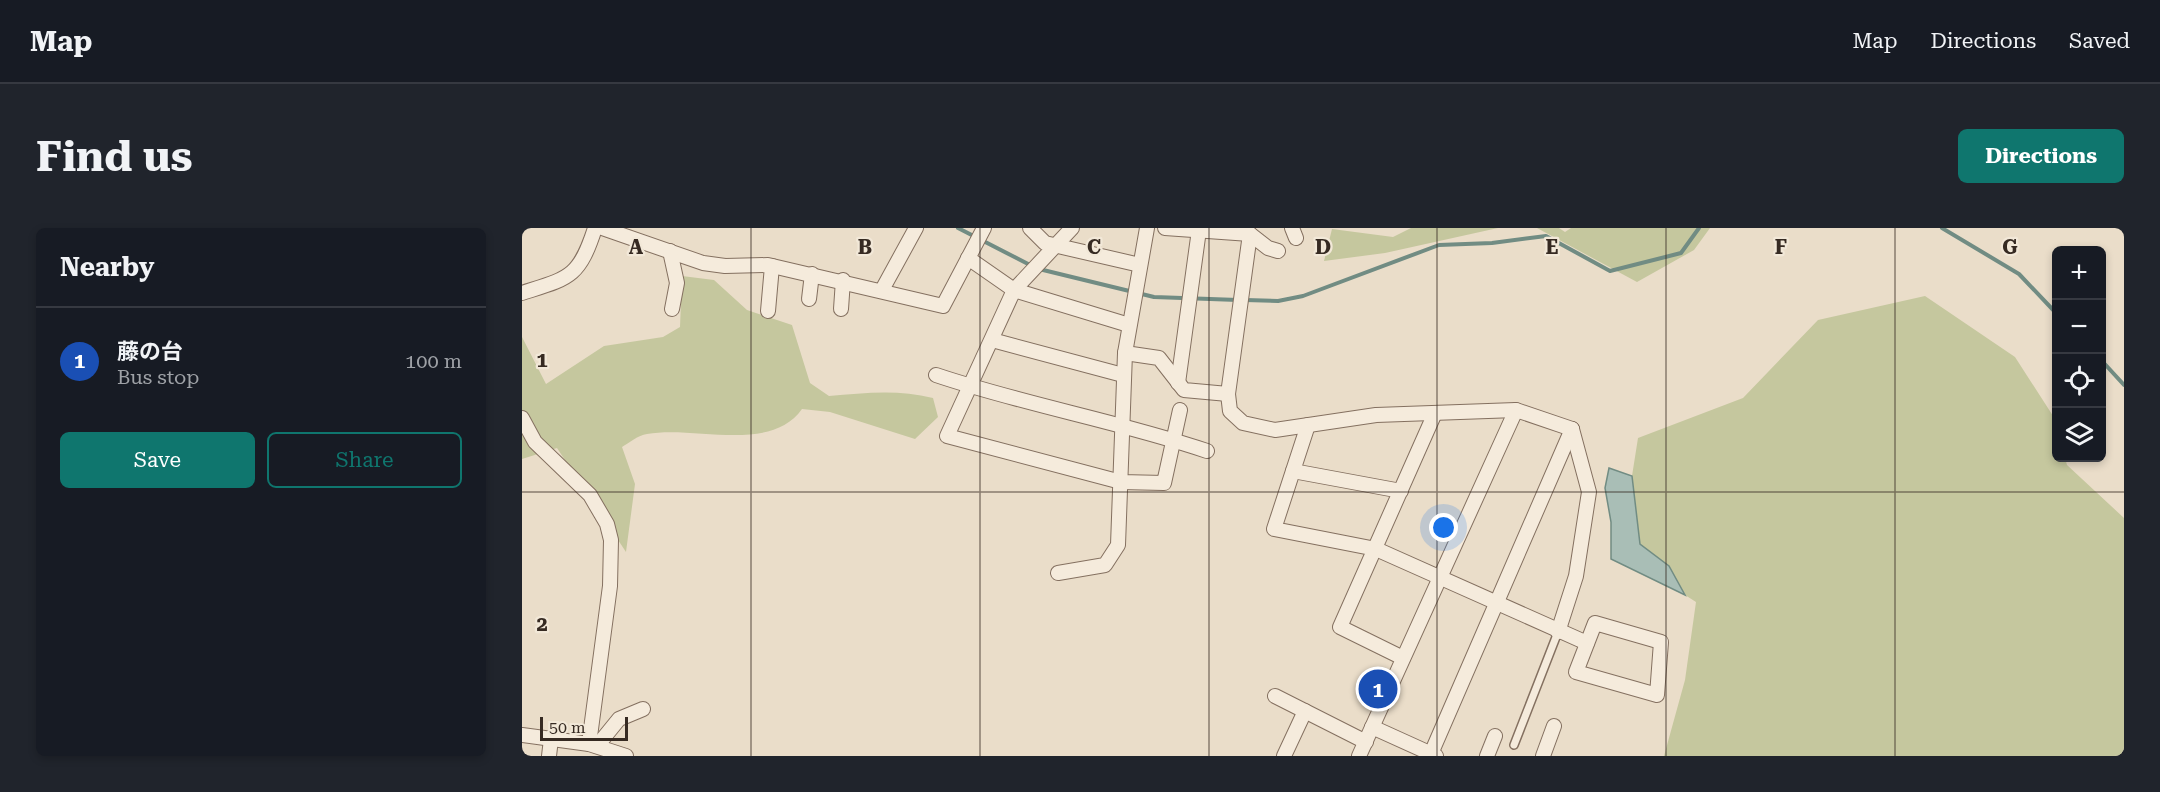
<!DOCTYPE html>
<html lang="en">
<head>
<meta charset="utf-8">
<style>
	body { margin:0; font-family:"Roboto Serif","Noto Sans JP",serif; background:#20242c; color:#f1f3f6 }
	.controls { position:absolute; right:18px; top:18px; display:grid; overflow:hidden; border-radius:9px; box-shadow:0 3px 9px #0003 }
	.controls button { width:54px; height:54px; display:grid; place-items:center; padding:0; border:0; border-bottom:2px solid #363941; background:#171b24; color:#f1f3f6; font:30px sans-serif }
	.scale { position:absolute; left:18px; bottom:15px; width:88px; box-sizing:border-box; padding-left:6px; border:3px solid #362a22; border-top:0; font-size:16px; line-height:21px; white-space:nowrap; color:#362a22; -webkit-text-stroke:4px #f2e8d8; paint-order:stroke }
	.you { position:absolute; left:922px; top:300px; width:21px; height:21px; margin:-15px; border:4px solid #fff; border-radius:50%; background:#1a73e8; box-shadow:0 0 0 9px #1a73e833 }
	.badge { display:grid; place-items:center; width:39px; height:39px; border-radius:50%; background:#0f766e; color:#fff; font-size:20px; font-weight:700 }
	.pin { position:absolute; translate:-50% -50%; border:3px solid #fff; box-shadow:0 2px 6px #0006 }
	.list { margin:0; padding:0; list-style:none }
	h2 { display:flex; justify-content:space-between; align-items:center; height:78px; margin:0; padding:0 24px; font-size:26px }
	h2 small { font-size:20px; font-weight:400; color:#9ea1a6 }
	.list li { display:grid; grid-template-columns:39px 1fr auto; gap:18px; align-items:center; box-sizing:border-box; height:108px; padding:0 24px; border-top:2px solid #363941 }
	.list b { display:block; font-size:22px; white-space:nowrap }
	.list p { margin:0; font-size:20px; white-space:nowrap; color:#9ea1a6 }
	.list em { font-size:20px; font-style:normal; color:#9ea1a6 }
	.actions { display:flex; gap:12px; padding:18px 24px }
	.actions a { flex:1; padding:14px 0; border:2px solid #0f766e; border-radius:9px; text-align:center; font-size:21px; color:#0f766e }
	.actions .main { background:#0f766e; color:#fff }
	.icon { flex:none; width:33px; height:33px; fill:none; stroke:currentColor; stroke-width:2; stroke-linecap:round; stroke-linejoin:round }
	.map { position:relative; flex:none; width:1602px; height:528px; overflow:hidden; border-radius:9px }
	header { display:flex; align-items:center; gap:36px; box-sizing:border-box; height:84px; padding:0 30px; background:#171b24; border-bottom:2px solid #363941 }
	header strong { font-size:28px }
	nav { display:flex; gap:33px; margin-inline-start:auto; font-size:21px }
	.intro { display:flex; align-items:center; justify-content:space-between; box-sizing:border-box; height:144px; padding:0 36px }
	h1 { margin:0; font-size:42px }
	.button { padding:15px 27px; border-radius:9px; background:#0f766e; color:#fff; font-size:21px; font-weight:700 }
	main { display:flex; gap:36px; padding:0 36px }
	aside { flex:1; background:#171b24; border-radius:9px; box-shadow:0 3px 9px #0003 }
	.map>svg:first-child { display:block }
	.green { fill:#c5c79e }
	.water { fill:#a9beb6; stroke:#718c83; stroke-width:1.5 }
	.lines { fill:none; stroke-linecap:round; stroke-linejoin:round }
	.stream { stroke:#718c83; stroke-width:4 }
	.lane-casing { stroke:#847060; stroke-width:10 }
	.street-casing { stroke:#847060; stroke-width:16 }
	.lane { stroke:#f5ebdc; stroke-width:7 }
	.street { stroke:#f5ebdc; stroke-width:14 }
	.grid { fill:none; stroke:#362a22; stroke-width:1.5; stroke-opacity:0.55 }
	.grid-label { font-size:20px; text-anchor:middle; font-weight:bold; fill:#362a22; stroke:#f2e8d8; stroke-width:4.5; stroke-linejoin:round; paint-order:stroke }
</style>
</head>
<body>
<header>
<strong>Map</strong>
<nav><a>Map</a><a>Directions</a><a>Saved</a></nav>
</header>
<div class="intro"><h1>Find us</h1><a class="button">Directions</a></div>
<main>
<aside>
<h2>Nearby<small></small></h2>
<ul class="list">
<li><span class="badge" style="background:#1a4fb4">1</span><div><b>藤の台</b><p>Bus stop</p></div><em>100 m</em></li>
</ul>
<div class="actions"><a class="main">Save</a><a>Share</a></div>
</aside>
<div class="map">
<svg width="1602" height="528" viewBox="0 0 1602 528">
	<rect width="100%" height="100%" fill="#eaddc9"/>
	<g class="green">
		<path d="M 889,0 L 976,0 L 863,25 L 802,33 L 810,1 L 871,9 Z"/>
		<path d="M 1015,0 L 1037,0 L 1043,4 L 1049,0 L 1188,0 L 1172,22 L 1115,54 Z"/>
		<path d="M 160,48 L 192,52 L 225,82 L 270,97 L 288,155 L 307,168 C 342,165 376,161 411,170 L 416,189 L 393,211 L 308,184 L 280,181 C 248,226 172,197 125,206 C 116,207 107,215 100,219 L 113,256 L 104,324 L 35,220 L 0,231 L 0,109 L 24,156 L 82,118 L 141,109 L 158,99 Z"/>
		<path d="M 1403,68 L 1493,129 L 1533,191 L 1534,230 L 1543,230 L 1545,237 L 1602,290 L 1602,528 L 1142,528 L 1163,452 L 1174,374 L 1163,367 L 1147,338 L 1118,316 L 1110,248 L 1116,210 L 1221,170 L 1296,92 Z"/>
	</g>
	<path class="water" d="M 1087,240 L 1110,248 L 1118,316 L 1147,338 L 1163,367 L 1089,331 L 1089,294 L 1083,260 Z"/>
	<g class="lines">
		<g class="stream">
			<path d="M 436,0 L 510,38"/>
			<path d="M 1420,0 L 1497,46 L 1534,85"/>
			<path d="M 517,41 L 632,69 L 716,72"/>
			<path d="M 723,72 L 756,73 L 781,68 L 917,17 L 970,15 L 1024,8 L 1088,43 L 1159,25 L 1177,0"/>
			<path d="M 1580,133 L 1602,157"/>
		</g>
		<g class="lane-casing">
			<path id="lane" d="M 992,517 L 1036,404"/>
		</g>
		<g class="street-casing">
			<g id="street">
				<path d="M 80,0 L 181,35 L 203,38 L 246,37 L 421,78 L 462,0"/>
				<path d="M 508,0 L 523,15 L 618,37"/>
				<path d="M 550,0 L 492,62 L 425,208 L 599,254 L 642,255 L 658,182"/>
				<path d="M 643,0 L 728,6 L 746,20 L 756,23"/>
				<path d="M 770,0 L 774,10"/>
				<path d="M 728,6 L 706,166 L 708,183 L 721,195 L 753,202 L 854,187 L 994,182 L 1050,201"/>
				<path d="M 148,23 L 155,55 L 150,81"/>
				<path d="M 446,30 L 492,62 L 607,97"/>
				<path d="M 360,62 L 394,0"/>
				<path d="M 0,65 C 47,50 57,50 73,0"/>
				<path d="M 287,71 L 290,46"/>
				<path d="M 319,81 L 321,52"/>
				<path d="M 246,83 L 250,38"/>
				<path d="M 470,112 L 601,147"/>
				<path d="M 603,125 L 637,130 L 662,162 L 706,166"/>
				<path d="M 414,147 C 503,177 596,193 685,223"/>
				<path d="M 656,155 L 677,2"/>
				<path d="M 0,190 L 13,214 L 68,267 L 85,296 L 89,312 L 88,358 L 67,516"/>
				<path d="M 786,197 L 752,301 L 854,321 L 1065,415"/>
				<path d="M 771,243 L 879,263"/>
				<path d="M 536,345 L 583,337 L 596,317 L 603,125 L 625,0"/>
				<path d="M 1073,395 L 1139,414 L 1135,467 L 1054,444 Z"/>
				<path d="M 1036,404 L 1054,348 L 1067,264 L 1050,201"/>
				<path d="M 881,430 L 818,399 L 913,185"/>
				<path d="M 753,468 L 844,514"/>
				<path d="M 850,499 L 914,528"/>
				<path d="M 0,507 L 67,516 L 104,528"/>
				<path d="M 75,518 L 97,491 L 121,481"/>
				<path d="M 27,528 L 29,511"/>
				<path d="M 762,528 L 783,483"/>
				<path d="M 837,528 L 994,182"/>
				<path d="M 908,528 L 1050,201"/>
				<path d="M 965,528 L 973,508"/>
				<path d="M 1021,528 L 1032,498"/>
			</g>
		</g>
		<use href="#lane" class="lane"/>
		<use href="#street" class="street"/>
	</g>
	<path class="grid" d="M 229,0 L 229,528M 458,0 L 458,528M 687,0 L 687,528M 915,0 L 915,528M 1144,0 L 1144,528M 1373,0 L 1373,528M 0,264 L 1602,264"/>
	<g class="grid-label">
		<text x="114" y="26">A</text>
		<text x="343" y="26">B</text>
		<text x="572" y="26">C</text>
		<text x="801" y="26">D</text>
		<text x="1030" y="26">E</text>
		<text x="1259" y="26">F</text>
		<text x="1488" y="26">G</text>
		<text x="20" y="139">1</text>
		<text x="20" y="403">2</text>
	</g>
</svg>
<div class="controls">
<button>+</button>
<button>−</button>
<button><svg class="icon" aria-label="locate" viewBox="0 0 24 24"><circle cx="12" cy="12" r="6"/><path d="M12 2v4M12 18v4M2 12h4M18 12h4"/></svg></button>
<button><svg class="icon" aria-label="layers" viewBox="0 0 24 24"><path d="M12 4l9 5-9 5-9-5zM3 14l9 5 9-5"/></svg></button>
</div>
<div class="scale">50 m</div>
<div class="you"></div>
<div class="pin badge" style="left:856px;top:461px;background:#1a4fb4">1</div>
</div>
</main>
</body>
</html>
